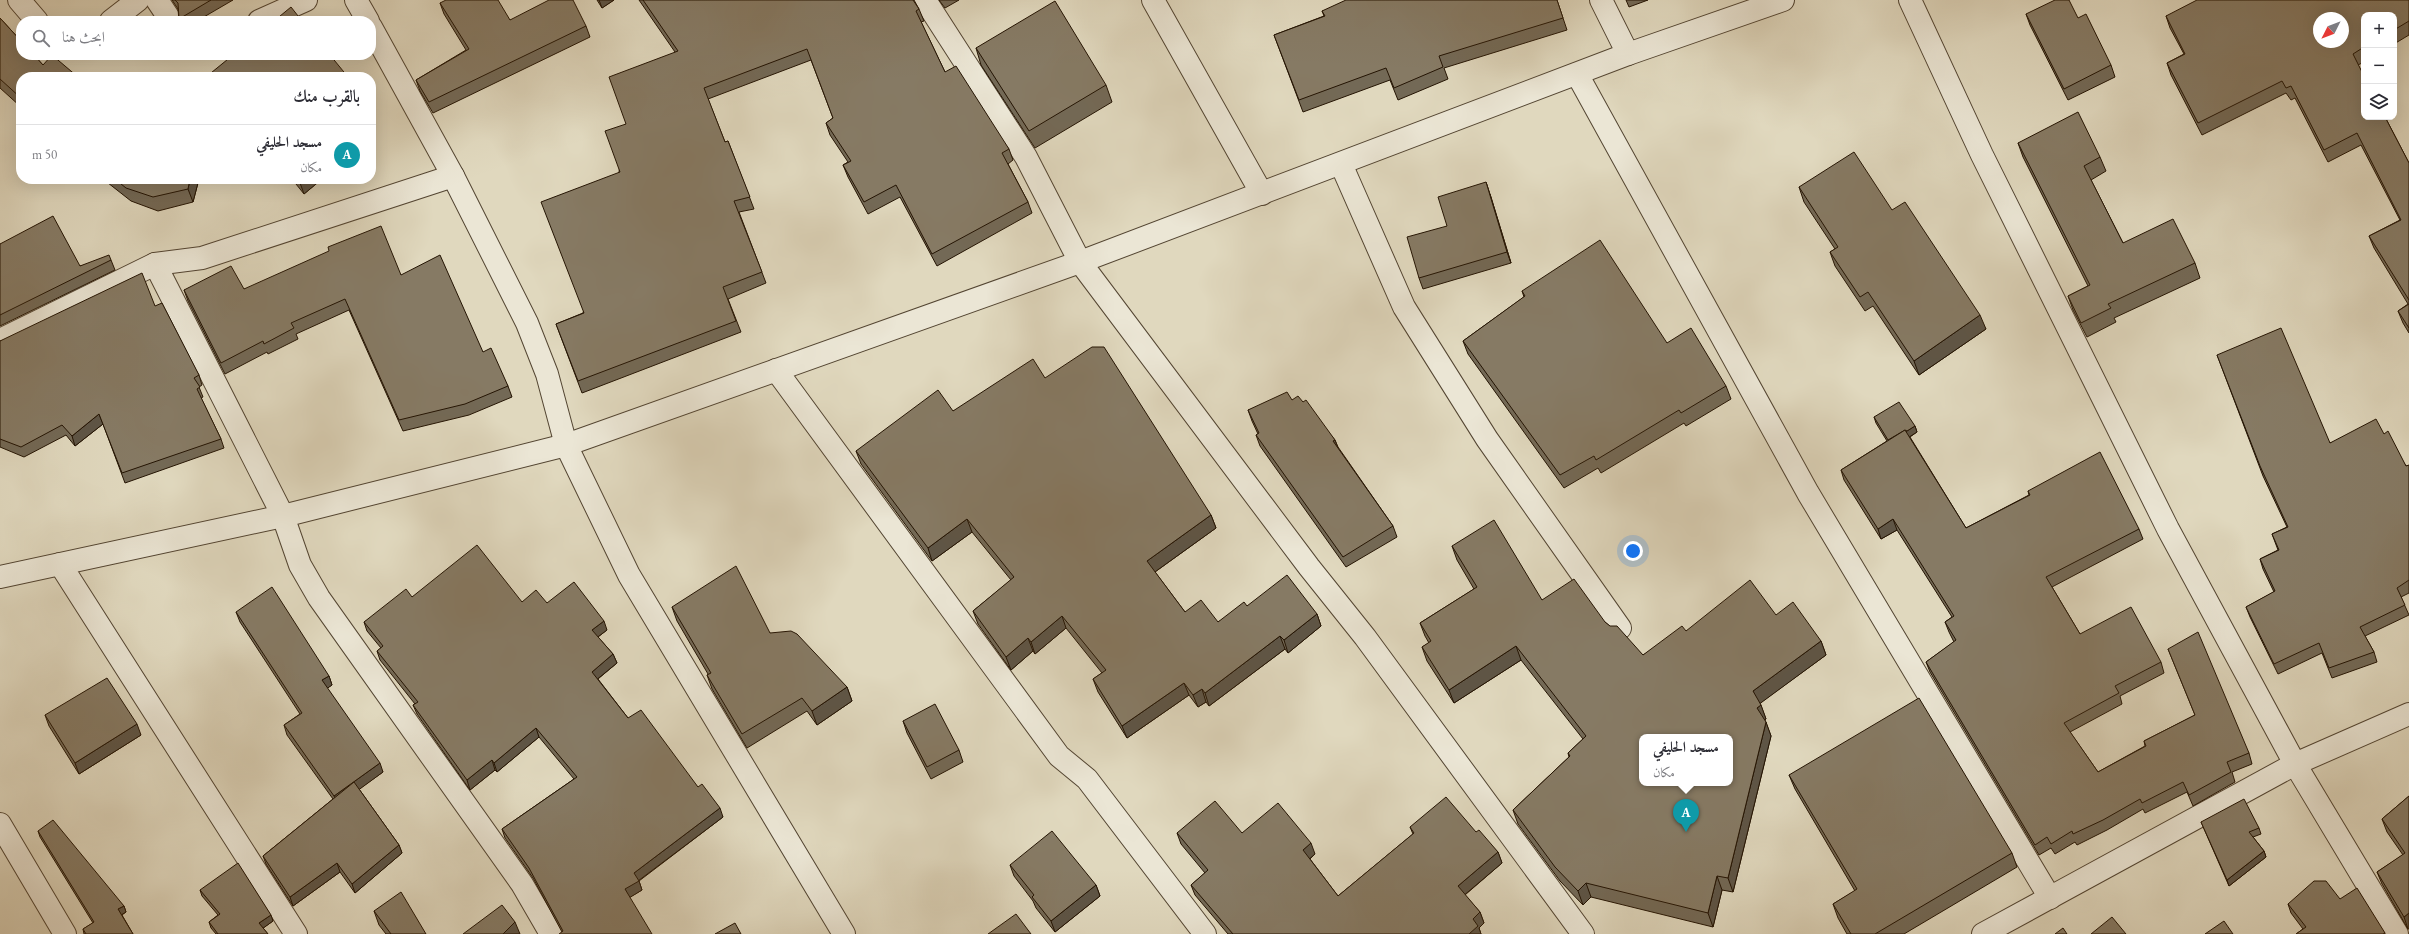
<!DOCTYPE html>
<html lang="ar">
<head>
<meta charset="utf-8">
<style>
	body { margin:0; font-family:"EB Garamond",Amiri,serif; background:#f7f7f7; color:#2b2b33; direction:rtl }
	.controls { position:absolute; right:12px; top:12px; display:grid; overflow:hidden; border-radius:8px; box-shadow:0 4px 16px #0002 }
	.controls button { width:36px; height:36px; display:grid; place-items:center; padding:0; border:0; border-bottom:1px solid #e1e1e2; background:#fff; color:#2b2b33; font:20px sans-serif }
	.compass { position:absolute; left:2313px; top:12px; width:36px; height:36px; border-radius:50%; background:#fff; box-shadow:0 4px 16px #0002; rotate:228deg }
	.you { position:absolute; left:1633px; top:551px; width:14px; height:14px; margin:-10px; border:3px solid #fff; border-radius:50%; background:#1a73e8; box-shadow:0 0 0 6px #1a73e833 }
	.badge { display:grid; place-items:center; width:26px; height:26px; border-radius:50%; background:#2563eb; color:#fff; font-size:13px; font-weight:700 }
	.pin { position:absolute; translate:-50% -33px; filter:drop-shadow(0 1px 2px #0008) }
	.pin::after { content:''; position:absolute; top:21px; width:14px; height:12px; background:inherit; clip-path:polygon(0 0,100% 0,50% 100%) }
	.popup { position:absolute; left:1639px; top:734px; width:94px; height:52px; box-sizing:border-box; display:grid; place-content:center; border-radius:8px; background:#fff; filter:drop-shadow(0 1px 3px #0005); font-size:13px; white-space:nowrap; color:#7c7c81 }
	.popup b { font-size:15px; color:#2b2b33 }
	.popup::after { content:''; position:absolute; left:50%; top:100%; margin-left:-8px; border:8px solid transparent; border-top-color:#fff }
	.list { margin:0; padding:0; list-style:none }
	h2 { display:flex; justify-content:space-between; align-items:center; height:52px; margin:0; padding:0 16px; font-size:17px }
	h2 small { font-size:13px; font-weight:400; color:#7c7c81 }
	.list li { display:grid; grid-template-columns:26px 1fr auto; gap:12px; align-items:center; box-sizing:border-box; height:60px; padding:0 16px; border-top:1px solid #e1e1e2 }
	.list b { display:block; font-size:15px; white-space:nowrap }
	.list p { margin:0; font-size:13px; white-space:nowrap; color:#7c7c81 }
	.list em { font-size:13px; font-style:normal; color:#7c7c81 }
	.icon { flex:none; width:22px; height:22px; fill:none; stroke:currentColor; stroke-width:2; stroke-linecap:round; stroke-linejoin:round }
	.map { position:relative; flex:none; width:2409px; height:934px; overflow:hidden; direction:ltr }
	.search { position:absolute; background:#fff; box-shadow:0 4px 16px #0002; left:16px; top:16px; width:360px; height:44px; display:flex; align-items:center; gap:10px; box-sizing:border-box; padding:0 14px; border-radius:16px; color:#7c7c81; font-size:15px }
	.panel { position:absolute; background:#fff; box-shadow:0 4px 16px #0002; left:16px; top:72px; width:360px; height:112px; border-radius:16px; direction:rtl }
	.map>svg:first-child { display:block }
	.lines { fill:none; stroke-linecap:round; stroke-linejoin:round }
	.minor-casing { stroke:#534532; stroke-width:24 }
	.minor { stroke:#ebe6d5; stroke-width:22 }
	.wall { fill:#736956; stroke:#241403 }
	.shaded-wall { fill:#5e5546; stroke:#241403 }
	.building { fill:#867a64; stroke:#241403; fill-rule:evenodd }
</style>
</head>
<body>
<div class="map">
<svg width="2409" height="934" viewBox="0 0 2409 934">
	<rect width="100%" height="100%" fill="#e0d8be"/>
	<filter id="stains"><feTurbulence type="fractalNoise" baseFrequency=".005" numOctaves="4"/><feColorMatrix values="0 0 0 0 .2 0 0 0 0 .09 0 0 0 0 .02 0 0 0 .5 -.17"/></filter>
	<radialGradient id="worn" r=".72"><stop offset=".6" stop-color="#630" stop-opacity="0"/><stop offset="1" stop-color="#630" stop-opacity=".3"/></radialGradient>
	<g class="lines">
		<g class="minor-casing">
			<g id="minor">
				<path d="M 19,0 L 37,21"/>
				<path d="M 157,0 L 171,21"/>
				<path d="M 356,0 L 368,21"/>
				<path d="M 925,0 L 1026,157 L 1080,262 L 1309,567 L 1365,637 L 1583,934"/>
				<path d="M 1153,0 L 1262,194"/>
				<path d="M 1601,0 L 1628,54"/>
				<path d="M 1910,0 L 1982,155 L 2168,529 L 2295,764 L 2397,934"/>
				<path d="M 111,21 L 138,0"/>
				<path d="M 259,21 L 306,0"/>
				<path d="M 371,27 L 453,176 L 527,323 L 547,374 L 566,445 L 629,575 L 844,934"/>
				<path d="M 1577,74 L 1808,493 L 2050,898"/>
				<path d="M 1341,164 L 1404,307 L 1487,439 L 1620,628"/>
				<path d="M 155,264 L 283,516 L 300,565 L 319,598 L 522,884 L 551,934"/>
				<path d="M 0,340 L 155,264 L 202,258 L 453,176"/>
				<path d="M 776,370 L 1059,756 L 1087,779 L 1205,934"/>
				<path d="M 60,564 L 296,934"/>
				<path d="M 0,577 L 283,516 L 566,445 L 1080,262 L 1628,54 L 1783,0"/>
				<path d="M 0,824 L 65,934"/>
				<path d="M 1983,934 L 2295,764 L 2409,714"/>
			</g>
		</g>
		<use href="#minor" class="minor"/>
	</g>
	<g class="wall">
		<path d="M 172,0 L 233,0 L 197,21 L 179,21 L 178,9 Z"/>
		<path d="M 597,0 L 614,0 L 602,8 Z"/>
		<path d="M 639,0 L 914,0 L 919,9 L 924,21 L 921,22 L 945,72 L 1009,149 L 1013,160 L 1008,164 L 1028,202 L 1032,213 L 937,266 L 900,197 L 868,214 L 848,177 L 843,165 L 848,162 L 830,135 L 826,123 L 833,118 L 811,60 L 708,99 L 725,142 L 728,141 L 754,209 L 739,212 L 766,283 L 728,299 L 741,332 L 582,393 L 556,324 L 583,313 L 619,172 L 626,124 L 675,52 Z"/>
		<path d="M 939,0 L 959,0 L 945,8 Z"/>
		<path d="M 1557,0 L 1567,30 L 1444,68 L 1448,79 L 1398,100 L 1390,80 L 1303,112 L 1274,35 L 1324,16 L 1322,11 Z"/>
		<path d="M 1626,0 L 1648,0 L 1629,7 Z"/>
		<path d="M 2409,0 L 2409,35 L 2394,44 L 2394,15 L 2364,15 L 2364,62 L 2358,65 L 2409,163 L 2409,333 L 2403,323 L 2398,311 L 2408,304 L 2374,248 L 2369,236 L 2400,220 L 2361,145 L 2328,162 L 2295,98 L 2291,100 L 2286,93 L 2202,135 L 2171,75 L 2167,63 L 2184,54 L 2170,28 L 2166,16 Z"/>
		<path d="M 440,3 L 510,20 L 586,26 L 590,37 L 433,113 L 420,91 L 416,80 L 466,50 L 444,14 Z"/>
		<path d="M 2026,14 L 2111,65 L 2115,77 L 2068,100 L 2030,25 Z"/>
		<path d="M 0,18 L 43,65 L 78,77 L 21,77 L 21,107 L 0,88 Z"/>
		<path d="M 976,48 L 1106,85 L 1112,102 L 1035,148 L 981,65 Z"/>
		<path d="M 2018,143 L 2100,157 L 2106,171 L 2091,180 L 2123,243 L 2195,263 L 2200,278 L 2114,318 L 2116,322 L 2087,337 L 2073,310 L 2068,296 L 2088,286 L 2023,157 Z"/>
		<path d="M 103,179 L 199,179 L 193,202 L 158,211 L 131,201 Z"/>
		<path d="M 292,179 L 322,179 L 304,194 Z"/>
		<path d="M 1799,187 L 1892,210 L 1986,329 L 1919,375 L 1873,306 L 1865,311 L 1835,266 L 1830,252 L 1835,249 L 1804,202 Z"/>
		<path d="M 1490,194 L 1511,263 L 1423,289 L 1419,278 L 1447,226 Z"/>
		<path d="M 0,244 L 80,266 L 111,260 L 115,270 L 0,326 Z"/>
		<path d="M 401,275 L 483,352 L 508,386 L 512,397 L 469,415 L 403,431 L 349,310 L 296,334 L 298,339 L 268,354 L 267,352 L 225,374 L 188,301 L 184,290 L 244,289 Z"/>
		<path d="M 1522,291 L 1667,343 L 1726,386 L 1731,399 L 1686,426 L 1684,423 L 1601,473 L 1598,468 L 1564,488 L 1468,354 L 1463,341 L 1524,297 Z"/>
		<path d="M 155,306 L 199,375 L 202,385 L 199,387 L 203,397 L 201,398 L 221,439 L 224,448 L 125,483 L 103,424 L 75,446 L 66,435 L 24,457 L 0,447 L 0,341 Z"/>
		<path d="M 2217,355 L 2330,443 L 2384,434 L 2406,466 L 2409,466 L 2409,593 L 2401,597 L 2409,615 L 2365,636 L 2374,652 L 2377,662 L 2332,678 L 2322,653 L 2278,674 L 2250,617 L 2246,607 L 2274,592 L 2263,569 L 2260,559 L 2278,550 L 2272,534 L 2287,527 L 2263,476 Z"/>
		<path d="M 1045,378 L 1211,515 L 1216,528 L 1155,572 L 1185,612 L 1218,622 L 1247,606 L 1317,614 L 1321,626 L 1288,653 L 1285,649 L 1209,706 L 1206,702 L 1198,707 L 1189,695 L 1127,738 L 1098,692 L 1093,679 L 1102,673 L 1066,628 L 1035,654 L 1033,651 L 1011,670 L 978,624 L 973,611 L 1011,580 L 972,532 L 932,561 L 861,464 L 856,451 L 953,411 Z"/>
		<path d="M 1292,400 L 1303,402 L 1335,440 L 1338,447 L 1393,526 L 1397,537 L 1346,567 L 1260,446 L 1256,435 L 1258,434 L 1252,421 L 1248,410 Z"/>
		<path d="M 1874,417 L 1915,426 L 1917,432 L 1910,437 L 1966,528 L 2029,495 L 2028,491 L 2139,529 L 2143,539 L 2052,587 L 2080,634 L 2161,662 L 2164,673 L 2120,696 L 2122,704 L 2070,732 L 2098,772 L 2145,746 L 2144,741 L 2195,715 L 2168,649 L 2249,753 L 2252,764 L 2232,772 L 2235,782 L 2193,806 L 2187,792 L 2145,813 L 2143,809 L 2107,830 L 2077,845 L 2075,842 L 2055,854 L 2051,848 L 2039,855 L 1930,672 L 1926,662 L 1954,642 L 1949,632 L 1945,622 L 1952,617 L 1897,530 L 1881,539 L 1844,480 L 1841,470 L 1887,441 L 1876,423 Z"/>
		<path d="M 1452,546 L 1542,600 L 1605,622 L 1643,655 L 1686,631 L 1776,615 L 1821,641 L 1826,655 L 1760,703 L 1766,719 L 1765,720 L 1771,736 L 1733,892 L 1722,890 L 1713,927 L 1591,897 L 1583,905 L 1560,881 L 1518,824 L 1513,810 L 1569,757 L 1568,753 L 1583,739 L 1521,660 L 1454,703 L 1427,661 L 1422,647 L 1429,643 L 1425,636 L 1420,623 L 1474,589 L 1457,560 Z"/>
		<path d="M 412,597 L 547,603 L 607,630 L 598,637 L 613,654 L 617,663 L 598,679 L 628,718 L 698,787 L 723,817 L 639,881 L 642,890 L 630,897 L 562,932 L 533,878 L 505,838 L 502,829 L 574,779 L 539,737 L 497,772 L 495,770 L 470,790 L 417,714 L 413,705 L 415,704 L 380,660 L 377,651 L 381,648 L 367,631 L 364,622 Z"/>
		<path d="M 672,607 L 770,633 L 847,687 L 852,701 L 817,725 L 807,711 L 747,748 L 712,689 L 707,675 L 708,674 L 677,621 Z"/>
		<path d="M 236,612 L 329,676 L 332,685 L 327,688 L 383,772 L 359,789 L 399,845 L 402,853 L 355,893 L 340,872 L 293,906 L 266,864 L 263,856 L 333,799 L 287,735 L 284,725 L 300,714 L 240,622 Z"/>
		<path d="M 45,715 L 141,735 L 79,774 L 49,726 Z"/>
		<path d="M 903,721 L 959,750 L 963,762 L 931,779 L 907,733 Z"/>
		<path d="M 1789,775 L 2012,853 L 2017,867 L 1904,934 L 1847,934 L 1838,918 L 1833,904 L 1855,891 L 1795,789 Z"/>
		<path d="M 2409,796 L 2408,929 L 2382,884 L 2377,872 L 2403,855 L 2387,832 L 2382,819 Z"/>
		<path d="M 2201,822 L 2259,828 L 2261,834 L 2253,837 L 2264,851 L 2266,857 L 2229,886 Z"/>
		<path d="M 1410,827 L 1476,832 L 1498,852 L 1502,863 L 1465,895 L 1480,912 L 1484,923 L 1479,928 L 1481,934 L 1228,934 L 1195,895 L 1191,885 L 1205,873 L 1181,844 L 1177,833 L 1242,833 L 1315,854 L 1310,859 L 1338,896 L 1413,834 Z"/>
		<path d="M 38,831 L 124,906 L 126,912 L 122,915 L 133,934 L 84,934 L 83,929 L 93,923 L 40,837 Z"/>
		<path d="M 1010,865 L 1096,885 L 1100,896 L 1055,932 L 1036,908 L 1033,901 L 1014,876 Z"/>
		<path d="M 200,890 L 273,921 L 263,928 L 268,934 L 216,934 L 211,928 L 209,922 L 218,915 L 202,896 Z"/>
		<path d="M 2340,899 L 2385,933 L 2385,934 L 2296,934 L 2303,929 L 2291,913 L 2288,904 Z"/>
		<path d="M 374,911 L 426,934 L 386,934 L 379,925 Z"/>
	</g>
	<g class="shaded-wall">
		<path d="M 599,0 L 614,0 L 602,8 Z"/>
		<path d="M 371,129 L 374,137 L 371,139 Z"/>
		<path d="M 190,179 L 199,179 L 193,202 L 188,189 Z"/>
		<path d="M 300,179 L 322,179 L 304,194 L 299,180 Z"/>
		<path d="M 1486,182 L 1490,194 L 1511,263 L 1507,252 Z"/>
		<path d="M 1980,315 L 1986,329 L 1919,375 L 1914,361 Z"/>
		<path d="M 99,414 L 103,424 L 75,446 L 72,436 Z"/>
		<path d="M 1915,426 L 1917,432 L 1892,448 L 1889,442 Z"/>
		<path d="M 1335,440 L 1339,451 L 1333,441 Z"/>
		<path d="M 1211,515 L 1216,528 L 1152,574 L 1147,561 Z"/>
		<path d="M 967,519 L 972,532 L 932,561 L 928,548 Z"/>
		<path d="M 1893,519 L 1897,530 L 1881,539 L 1878,529 Z"/>
		<path d="M 1317,614 L 1321,626 L 1288,653 L 1284,640 Z"/>
		<path d="M 1062,616 L 1066,628 L 1035,654 L 1031,642 Z"/>
		<path d="M 604,621 L 607,630 L 595,639 L 592,630 Z"/>
		<path d="M 1280,636 L 1285,649 L 1209,706 L 1205,693 Z"/>
		<path d="M 1028,638 L 1033,651 L 1011,670 L 1006,657 Z"/>
		<path d="M 1821,641 L 1826,655 L 1758,705 L 1753,691 Z"/>
		<path d="M 1516,646 L 1521,660 L 1454,703 L 1449,690 Z"/>
		<path d="M 613,654 L 617,663 L 595,681 L 592,672 Z"/>
		<path d="M 329,676 L 332,685 L 325,690 L 322,680 Z"/>
		<path d="M 1184,683 L 1189,695 L 1127,738 L 1122,726 Z"/>
		<path d="M 847,687 L 852,701 L 817,725 L 812,711 Z"/>
		<path d="M 1202,689 L 1206,702 L 1198,707 L 1193,695 Z"/>
		<path d="M 1761,705 L 1766,719 L 1762,722 L 1757,708 Z"/>
		<path d="M 1766,722 L 1771,736 L 1733,892 L 1728,878 Z"/>
		<path d="M 137,724 L 141,735 L 79,774 L 75,763 Z"/>
		<path d="M 536,728 L 539,737 L 497,772 L 494,763 Z"/>
		<path d="M 492,760 L 495,770 L 470,790 L 467,780 Z"/>
		<path d="M 380,763 L 383,772 L 338,805 L 334,796 Z"/>
		<path d="M 720,808 L 723,817 L 638,881 L 639,881 L 642,890 L 629,898 L 625,889 L 634,873 Z"/>
		<path d="M 1311,843 L 1315,854 L 1307,861 L 1303,850 Z"/>
		<path d="M 399,845 L 402,853 L 355,893 L 352,884 Z"/>
		<path d="M 2264,851 L 2266,857 L 2229,886 L 2227,880 Z"/>
		<path d="M 1498,852 L 1502,863 L 1462,897 L 1458,886 Z"/>
		<path d="M 337,863 L 340,872 L 293,906 L 290,897 Z"/>
		<path d="M 1717,876 L 1722,890 L 1713,927 L 1708,913 Z"/>
		<path d="M 1586,883 L 1591,897 L 1583,905 L 1578,891 Z"/>
		<path d="M 1096,885 L 1100,896 L 1055,932 L 1051,921 Z"/>
		<path d="M 124,906 L 126,912 L 121,915 L 118,909 Z"/>
		<path d="M 1480,912 L 1484,923 L 1479,928 L 1481,934 L 1469,934 L 1473,919 Z"/>
		<path d="M 2409,913 L 2409,929 L 2408,929 L 2404,917 Z"/>
		<path d="M 271,915 L 273,921 L 262,929 L 259,923 Z"/>
		<path d="M 515,922 L 520,934 L 503,934 Z"/>
	</g>
	<g class="building">
		<path d="M 175,0 L 211,0 L 179,19 L 178,3 Z"/>
		<path d="M 446,0 L 498,0 L 510,20 L 549,0 L 573,0 L 586,26 L 429,102 L 416,80 L 469,49 L 440,3 Z"/>
		<path d="M 643,0 L 913,0 L 919,9 L 916,11 L 945,72 L 956,66 L 1009,149 L 1002,153 L 1028,202 L 932,254 L 896,185 L 864,202 L 843,165 L 851,161 L 826,123 L 833,118 L 807,49 L 704,88 L 725,142 L 728,141 L 750,197 L 734,201 L 762,272 L 723,287 L 736,321 L 578,381 L 556,324 L 584,313 L 541,202 L 620,172 L 605,131 L 626,124 L 609,77 L 678,51 Z"/>
		<path d="M 1346,0 L 1557,0 L 1563,18 L 1439,56 L 1443,67 L 1394,88 L 1386,68 L 1299,100 L 1274,35 L 1325,16 L 1322,11 Z"/>
		<path d="M 2055,0 L 2069,0 L 2078,18 L 2086,14 L 2111,65 L 2064,89 L 2026,14 Z"/>
		<path d="M 2197,0 L 2409,0 L 2409,21 L 2394,30 L 2394,15 L 2364,15 L 2364,47 L 2353,54 L 2364,76 L 2364,117 L 2385,117 L 2409,163 L 2409,300 L 2369,236 L 2401,220 L 2357,133 L 2324,150 L 2291,86 L 2286,88 L 2282,81 L 2198,123 L 2167,63 L 2185,54 L 2166,16 ZM 2319,18 L 2343,18 L 2343,42 L 2319,42 Z"/>
		<path d="M 1055,1 L 1106,85 L 1029,131 L 976,48 Z"/>
		<path d="M 291,7 L 302,21 L 274,21 Z"/>
		<path d="M 0,18 L 21,41 L 21,55 L 34,55 L 43,65 L 52,55 L 78,77 L 21,77 L 21,98 L 0,79 Z"/>
		<path d="M 233,55 L 330,55 L 348,77 L 206,77 Z"/>
		<path d="M 2078,112 L 2100,157 L 2084,166 L 2123,243 L 2173,219 L 2195,263 L 2108,304 L 2111,308 L 2081,323 L 2068,296 L 2090,285 L 2018,143 Z"/>
		<path d="M 1854,152 L 1892,210 L 1905,202 L 1980,315 L 1914,361 L 1868,292 L 1860,297 L 1830,252 L 1838,247 L 1799,187 Z"/>
		<path d="M 115,179 L 190,179 L 188,189 L 153,197 L 126,188 Z"/>
		<path d="M 1486,182 L 1507,252 L 1419,278 L 1407,237 L 1447,226 L 1438,197 Z"/>
		<path d="M 53,216 L 80,266 L 109,255 L 111,260 L 0,315 L 0,244 Z"/>
		<path d="M 381,226 L 401,275 L 440,255 L 483,352 L 491,348 L 508,386 L 465,404 L 399,420 L 345,299 L 291,323 L 294,328 L 264,344 L 263,341 L 221,363 L 184,290 L 231,266 L 244,289 L 329,251 L 328,247 Z"/>
		<path d="M 1600,240 L 1667,343 L 1691,328 L 1726,386 L 1681,413 L 1679,410 L 1596,460 L 1594,456 L 1560,475 L 1463,341 L 1525,296 L 1522,291 Z"/>
		<path d="M 142,273 L 155,306 L 162,303 L 199,375 L 194,378 L 200,387 L 197,389 L 221,439 L 122,473 L 99,414 L 72,436 L 62,425 L 21,447 L 0,439 L 0,341 Z"/>
		<path d="M 2409,304 L 2409,328 L 2398,311 Z"/>
		<path d="M 2281,328 L 2330,443 L 2376,419 L 2384,434 L 2388,431 L 2406,466 L 2409,465 L 2409,580 L 2397,588 L 2405,605 L 2360,627 L 2374,652 L 2329,668 L 2319,643 L 2274,664 L 2246,607 L 2275,591 L 2260,559 L 2279,550 L 2272,534 L 2288,527 L 2260,466 L 2217,355 Z"/>
		<path d="M 1092,347 L 1104,347 L 1211,515 L 1147,561 L 1185,612 L 1201,600 L 1218,622 L 1244,602 L 1247,606 L 1287,575 L 1317,614 L 1284,640 L 1280,636 L 1205,693 L 1202,689 L 1193,695 L 1184,683 L 1122,726 L 1093,679 L 1106,670 L 1062,616 L 1031,642 L 1028,638 L 1006,657 L 973,611 L 1014,577 L 967,519 L 928,548 L 856,451 L 938,390 L 953,411 L 1033,359 L 1045,378 Z"/>
		<path d="M 1287,392 L 1292,400 L 1298,396 L 1303,402 L 1306,400 L 1335,440 L 1333,441 L 1393,526 L 1343,557 L 1256,435 L 1259,433 L 1248,410 Z"/>
		<path d="M 1899,402 L 1915,426 L 1907,431 L 1905,430 L 1888,440 L 1874,417 Z"/>
		<path d="M 1905,430 L 1966,528 L 2030,495 L 2028,491 L 2100,452 L 2139,529 L 2046,577 L 2080,634 L 2131,607 L 2161,662 L 2115,686 L 2119,693 L 2064,723 L 2098,772 L 2146,746 L 2144,741 L 2195,715 L 2168,649 L 2198,632 L 2249,753 L 2227,762 L 2231,772 L 2189,795 L 2183,782 L 2142,803 L 2140,799 L 2103,820 L 2073,834 L 2072,831 L 2051,844 L 2047,837 L 2035,845 L 1926,662 L 1956,640 L 1945,622 L 1954,616 L 1893,519 L 1878,529 L 1841,470 Z"/>
		<path d="M 1494,520 L 1542,600 L 1574,579 L 1605,622 L 1610,626 L 1617,626 L 1643,655 L 1682,626 L 1686,631 L 1750,580 L 1776,615 L 1793,602 L 1821,641 L 1753,691 L 1761,705 L 1757,708 L 1766,722 L 1728,878 L 1717,876 L 1708,913 L 1586,883 L 1578,891 L 1555,867 L 1513,810 L 1570,756 L 1568,753 L 1586,736 L 1516,646 L 1449,690 L 1422,647 L 1431,641 L 1420,623 L 1477,587 L 1452,546 ZM 1642,737 L 1730,737 L 1730,783 L 1642,783 Z"/>
		<path d="M 477,545 L 522,602 L 536,590 L 547,603 L 574,582 L 604,621 L 592,630 L 613,654 L 592,672 L 628,718 L 641,710 L 698,787 L 702,784 L 720,808 L 634,873 L 639,881 L 625,889 L 652,934 L 559,934 L 563,931 L 529,868 L 502,829 L 577,777 L 536,728 L 494,763 L 492,760 L 467,780 L 413,705 L 418,702 L 377,651 L 383,646 L 364,622 L 406,589 L 412,597 Z"/>
		<path d="M 736,566 L 770,633 L 791,631 L 797,634 L 847,687 L 812,711 L 802,698 L 742,734 L 707,675 L 711,673 L 672,607 Z"/>
		<path d="M 272,587 L 329,676 L 322,680 L 380,763 L 334,796 L 284,725 L 302,713 L 236,612 Z"/>
		<path d="M 107,678 L 137,724 L 75,763 L 45,715 Z"/>
		<path d="M 1919,698 L 2012,853 L 1875,934 L 1851,934 L 1833,904 L 1857,889 L 1789,775 Z"/>
		<path d="M 935,704 L 959,750 L 927,767 L 903,721 Z"/>
		<path d="M 354,782 L 399,845 L 352,884 L 337,863 L 290,897 L 263,856 Z"/>
		<path d="M 2409,796 L 2409,913 L 2404,917 L 2377,872 L 2405,853 L 2382,819 Z"/>
		<path d="M 1446,797 L 1476,832 L 1479,830 L 1498,852 L 1458,886 L 1480,912 L 1473,919 L 1478,926 L 1469,934 L 1233,934 L 1191,885 L 1208,870 L 1177,833 L 1215,801 L 1242,833 L 1278,803 L 1311,843 L 1303,850 L 1338,896 L 1414,833 L 1410,827 Z"/>
		<path d="M 2244,799 L 2259,828 L 2249,832 L 2264,851 L 2227,880 L 2201,822 Z"/>
		<path d="M 53,820 L 124,906 L 118,909 L 133,934 L 86,934 L 83,929 L 94,922 L 38,831 Z"/>
		<path d="M 1052,831 L 1096,885 L 1051,921 L 1032,897 L 1034,895 L 1010,865 Z"/>
		<path d="M 238,863 L 271,915 L 259,923 L 268,934 L 218,934 L 209,922 L 220,914 L 200,890 Z"/>
		<path d="M 2314,881 L 2326,881 L 2340,899 L 2357,888 L 2385,933 L 2383,934 L 2296,934 L 2306,927 L 2288,904 Z"/>
		<path d="M 401,892 L 426,934 L 391,934 L 374,911 Z"/>
		<path d="M 502,905 L 515,922 L 503,934 L 463,934 Z"/>
		<path d="M 1016,914 L 1031,934 L 988,934 Z"/>
		<path d="M 2112,917 L 2126,934 L 2091,934 Z"/>
		<path d="M 2224,921 L 2233,934 L 2205,934 Z"/>
		<path d="M 735,923 L 741,934 L 715,934 Z"/>
		<path d="M 2063,928 L 2067,934 L 2055,934 Z"/>
	</g>
	<rect width="100%" height="100%" filter="url(#stains)"/>
	<rect width="100%" height="100%" fill="url(#worn)"/>
</svg>
<div class="controls">
<button>+</button>
<button>−</button>
<button><svg class="icon" aria-label="layers" viewBox="0 0 24 24"><path d="M12 4l9 5-9 5-9-5zM3 14l9 5 9-5"/></svg></button>
</div>
<svg class="compass" viewBox="-18 -18 36 36"><path d="M0-13l5 13h-10z" fill="#e53935"/><path d="M0 13l5-13h-10z" fill="#7c7c81"/></svg>
<div class="you"></div>
<div class="pin badge" style="left:1686px;top:832px;background:#0f9aa8">A</div>
<div class="popup"><b>مسجد الحليفي</b>مكان</div>
<div class="search"><svg class="icon" aria-label="search" viewBox="0 0 24 24"><circle cx="10" cy="10" r="6"/><path d="M15 15l6 6"/></svg>ابحث هنا</div>
<section class="panel">
<h2>بالقرب منك<small></small></h2>
<ul class="list">
<li><span class="badge" style="background:#0f9aa8">A</span><div><b>مسجد الحليفي</b><p>مكان</p></div><em>50 m</em></li>
</ul>
</section>
</div>
</body>
</html>
